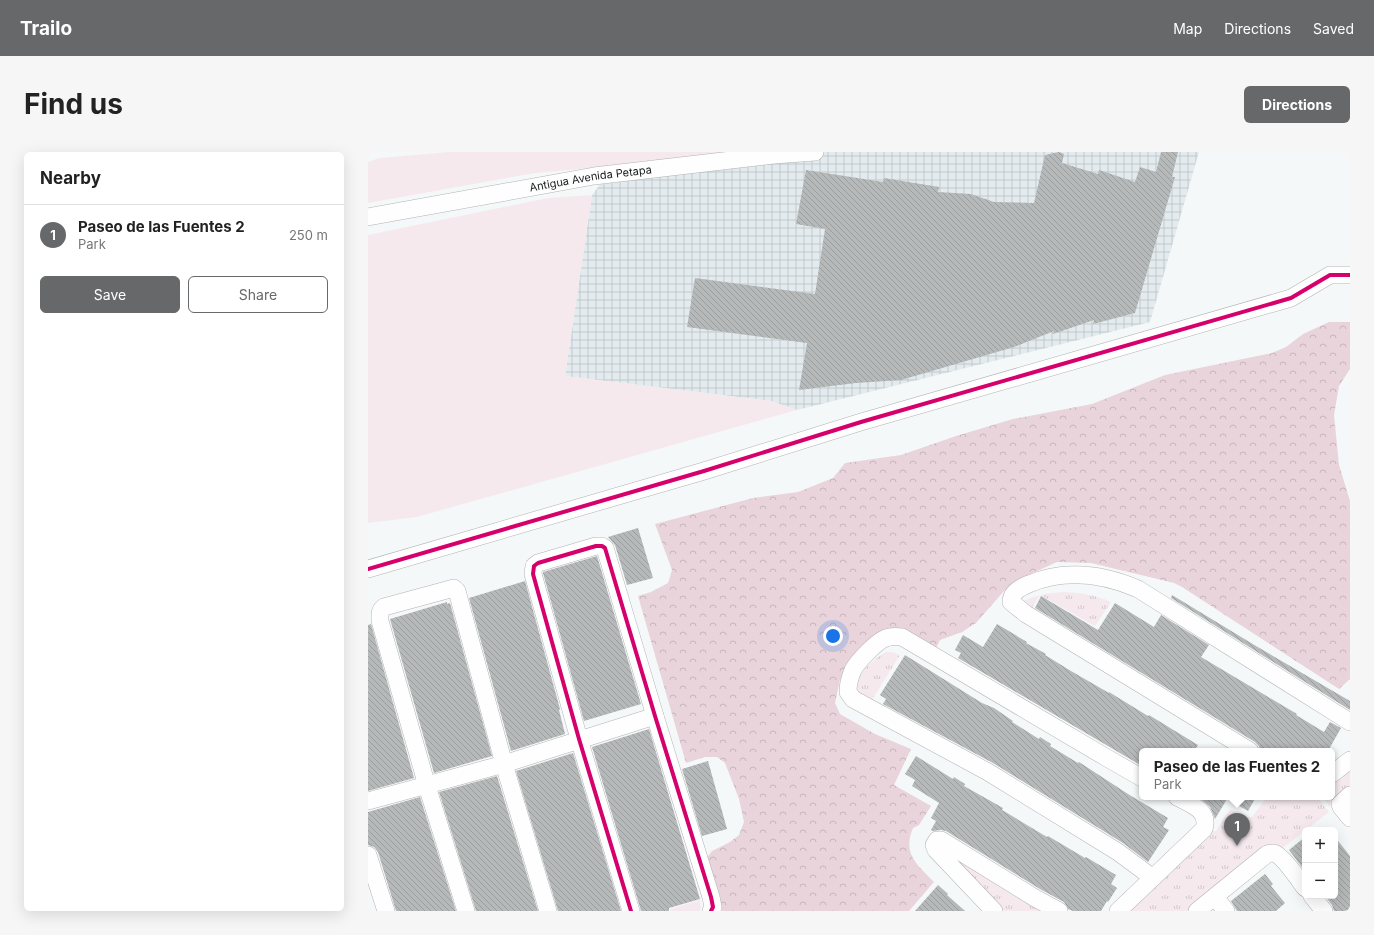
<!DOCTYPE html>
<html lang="en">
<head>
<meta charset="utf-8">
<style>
	body { margin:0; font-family:Inter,sans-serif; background:#f6f6f6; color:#222 }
	.controls { position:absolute; right:12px; bottom:12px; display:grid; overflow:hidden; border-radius:6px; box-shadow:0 4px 16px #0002 }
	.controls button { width:36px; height:36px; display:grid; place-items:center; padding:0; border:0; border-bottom:1px solid #e0e0e0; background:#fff; color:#222; font:20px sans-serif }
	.you { position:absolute; left:465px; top:484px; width:14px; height:14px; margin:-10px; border:3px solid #fff; border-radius:50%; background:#1a73e8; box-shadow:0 0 0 6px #1a73e833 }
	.badge { display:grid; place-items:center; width:26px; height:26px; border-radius:50%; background:#666869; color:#fff; font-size:13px; font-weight:700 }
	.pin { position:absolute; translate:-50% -33px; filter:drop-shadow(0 1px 2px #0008) }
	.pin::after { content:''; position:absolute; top:21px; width:14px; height:12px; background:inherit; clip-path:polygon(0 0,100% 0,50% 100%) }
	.popup { position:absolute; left:771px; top:596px; width:196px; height:52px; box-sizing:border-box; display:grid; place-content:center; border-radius:6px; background:#fff; filter:drop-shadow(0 1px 3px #0005); font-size:13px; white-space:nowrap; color:#767676 }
	.popup b { font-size:15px; color:#222 }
	.popup::after { content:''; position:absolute; left:50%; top:100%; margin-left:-8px; border:8px solid transparent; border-top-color:#fff }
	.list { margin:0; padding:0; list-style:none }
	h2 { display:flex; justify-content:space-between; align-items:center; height:52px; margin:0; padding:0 16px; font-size:17px }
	h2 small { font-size:13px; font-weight:400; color:#767676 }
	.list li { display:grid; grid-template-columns:26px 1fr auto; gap:12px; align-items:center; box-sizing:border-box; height:60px; padding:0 16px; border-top:1px solid #e0e0e0 }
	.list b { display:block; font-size:15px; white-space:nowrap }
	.list p { margin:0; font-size:13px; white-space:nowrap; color:#767676 }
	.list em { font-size:13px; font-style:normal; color:#767676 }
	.actions { display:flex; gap:8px; padding:12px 16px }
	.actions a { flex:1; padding:9px 0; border:1px solid #666869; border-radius:6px; text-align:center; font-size:14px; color:#666869 }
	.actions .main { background:#666869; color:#fff }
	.map { position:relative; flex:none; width:982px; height:759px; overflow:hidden; border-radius:6px }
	header { display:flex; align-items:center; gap:24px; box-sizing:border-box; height:56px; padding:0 20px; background:#666869; color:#fff }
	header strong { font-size:19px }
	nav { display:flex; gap:22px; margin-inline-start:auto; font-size:14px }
	.intro { display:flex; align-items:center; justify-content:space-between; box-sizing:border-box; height:96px; padding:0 24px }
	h1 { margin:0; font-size:28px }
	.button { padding:10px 18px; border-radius:6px; background:#666869; color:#fff; font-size:14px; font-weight:700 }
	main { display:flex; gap:24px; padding:0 24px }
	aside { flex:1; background:#fff; border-radius:6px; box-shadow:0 4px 16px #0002 }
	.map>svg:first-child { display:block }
	.industrial { fill:url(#industrial-grid) }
	.grass { fill:#f5e9ed }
	.forest { fill:url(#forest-crowns) }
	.park { fill:url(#park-tufts) }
	.building { fill:url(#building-back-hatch) }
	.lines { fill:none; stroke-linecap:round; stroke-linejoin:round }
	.minor-casing { stroke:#b1b3b4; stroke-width:18 }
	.minor { stroke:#fefefe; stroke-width:17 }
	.cycleway-casing { stroke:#fff; stroke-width:6 }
	.cycleway { stroke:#d6006c; stroke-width:4 }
	.labels { text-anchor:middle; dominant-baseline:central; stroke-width:3; stroke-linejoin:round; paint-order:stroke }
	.street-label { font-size:11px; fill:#191b1c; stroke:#fff }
</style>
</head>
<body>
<header>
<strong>Trailo</strong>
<nav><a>Map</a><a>Directions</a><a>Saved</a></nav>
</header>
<div class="intro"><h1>Find us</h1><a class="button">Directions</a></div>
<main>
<aside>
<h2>Nearby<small></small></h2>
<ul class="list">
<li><span class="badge">1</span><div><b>Paseo de las Fuentes 2</b><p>Park</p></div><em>250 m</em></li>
</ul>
<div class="actions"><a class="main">Save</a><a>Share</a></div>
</aside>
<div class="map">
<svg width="982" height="759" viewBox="0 0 982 759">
	<defs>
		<pattern id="industrial-grid" width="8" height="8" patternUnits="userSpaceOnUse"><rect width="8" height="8" fill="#e3ebee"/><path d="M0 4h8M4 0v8" fill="none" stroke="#c2c9cc"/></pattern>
		<pattern id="forest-crowns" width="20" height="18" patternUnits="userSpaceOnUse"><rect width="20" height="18" fill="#e9d4db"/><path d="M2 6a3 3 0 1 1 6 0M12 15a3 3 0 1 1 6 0" fill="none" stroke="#c7b5bb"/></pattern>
		<pattern id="park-tufts" width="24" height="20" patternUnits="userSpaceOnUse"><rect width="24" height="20" fill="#f5e9ed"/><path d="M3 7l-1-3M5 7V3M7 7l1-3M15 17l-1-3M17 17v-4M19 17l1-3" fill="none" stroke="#d1c7cb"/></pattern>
		<pattern id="building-back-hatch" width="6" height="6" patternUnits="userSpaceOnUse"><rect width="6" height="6" fill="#b6b9b9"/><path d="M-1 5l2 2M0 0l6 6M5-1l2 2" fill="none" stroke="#9c9e9e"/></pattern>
	</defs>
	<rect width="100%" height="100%" fill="#f5f8f9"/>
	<path class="industrial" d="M 372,0 L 831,0 L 782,170 L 429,258 L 403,249 L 197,224 L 224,43 L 246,14 Z"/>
	<g class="grass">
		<path d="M 81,0 L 372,0 L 246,14 L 167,21 L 0,51 L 0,10 L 11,6 Z"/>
		<path d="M 224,43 L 197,224 L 403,249 L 429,258 L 49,365 L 0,371 L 0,83 L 180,46 Z"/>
		<path d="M 332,748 L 333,755 L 332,759 L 303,759 L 302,757 Z"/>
	</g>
	<path class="forest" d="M 961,170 L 982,170 L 982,217 L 971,234 L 966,263 L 971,313 L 982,349 L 982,527 L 971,537 L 814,435 L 806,431 L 723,411 L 689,410 L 656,425 L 636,439 L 608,471 L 594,480 L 572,488 L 566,500 L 526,482 L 488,506 L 472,528 L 467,551 L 472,562 L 507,582 L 543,597 L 526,633 L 563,654 L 551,673 L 545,676 C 534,701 549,713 566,730 L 541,759 L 354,759 L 338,707 L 344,699 L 362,690 L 371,683 L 376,670 L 371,647 L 357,611 L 349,605 L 337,605 L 318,611 L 270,444 L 283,440 L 300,431 L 304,418 L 287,372 L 385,346 L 430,340 L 465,326 L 477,311 L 533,303 L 588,284 L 645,267 L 724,252 L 797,223 L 904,201 L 918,195 L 935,182 Z"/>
	<g class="park">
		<path d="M 697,440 C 714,441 728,443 743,450 L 727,474 L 672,443 L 656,468 L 651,451 C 668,443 678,441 697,440 Z"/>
		<path d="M 518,500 L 524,500 L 532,503 L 499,556 L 484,533 C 494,520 504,507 518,500 Z"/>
		<path d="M 982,618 L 982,638 L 961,654 L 955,645 L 964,645 L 964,632 Z"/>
		<path d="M 899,645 L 949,645 L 961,660 L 834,759 L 747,759 L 836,679 L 848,679 L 862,657 L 876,665 L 884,665 Z"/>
		<path d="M 569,696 L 680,759 L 626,759 Z"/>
	</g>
	<g class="building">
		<path d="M 691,0 L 696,2 L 694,11 L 730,22 L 731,18 L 767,30 L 772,15 L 788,20 L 793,0 L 810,0 L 804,25 L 807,25 L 767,161 L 725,172 L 726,168 L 685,182 L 686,179 L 646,195 L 533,228 L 488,231 L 431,238 L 439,191 L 319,175 L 327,126 L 447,142 L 457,77 L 428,72 L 438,18 L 515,30 L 516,26 L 571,35 L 570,40 L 603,42 L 626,50 L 666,51 L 677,3 Z"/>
		<path d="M 270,376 L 285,426 L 259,433 L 247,393 L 240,385 Z"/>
		<path d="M 229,404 L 273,552 L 216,569 L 175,421 L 175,420 Z"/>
		<path d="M 157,429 L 192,557 L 191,558 L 197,582 L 143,599 L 101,446 Z"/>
		<path d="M 804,443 L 888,494 L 982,549 L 982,558 L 803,446 Z"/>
		<path d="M 673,444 L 730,478 L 747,451 L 786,475 L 793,463 L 841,493 L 833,505 L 929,562 L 928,563 L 956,580 L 962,570 L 973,576 L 960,599 L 892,599 L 891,594 L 887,590 L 667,456 Z"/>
		<path d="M 79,450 L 79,452 L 82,451 L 124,604 L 66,621 L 22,467 Z"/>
		<path d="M 3,472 L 46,626 L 0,639 L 0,473 Z"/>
		<path d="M 629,472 L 659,490 L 658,491 L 678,502 L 677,503 L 703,519 L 741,541 L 741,540 L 780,564 L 781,563 L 830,593 L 826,599 L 774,599 L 774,614 L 590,506 L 593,501 L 587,498 L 595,483 L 615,495 Z"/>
		<path d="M 537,503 L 614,551 L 626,556 L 645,569 L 644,570 L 671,587 L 672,585 L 683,592 L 682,594 L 710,611 L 711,610 L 760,642 L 800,666 L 795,675 L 801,678 L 780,710 L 755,691 L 625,611 L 515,552 L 518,547 L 512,543 Z"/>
		<path d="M 281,577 L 332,747 L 301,756 L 301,759 L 273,759 L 224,595 Z"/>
		<path d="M 205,601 L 253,759 L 190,759 L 148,619 Z"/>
		<path d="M 548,604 L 585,627 L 586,625 L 597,632 L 596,634 L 635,656 L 634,658 L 679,685 L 680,684 L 717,706 L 718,705 L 748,723 L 743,732 L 749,736 L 740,750 L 739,749 L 733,759 L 705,759 L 700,757 L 696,750 L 672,737 L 578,679 L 573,678 L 565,679 L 563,678 L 568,669 L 563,666 L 571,651 L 544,634 L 547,628 L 537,622 Z"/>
		<path d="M 340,609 L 359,677 L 334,684 L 314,617 Z"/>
		<path d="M 129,624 L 170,759 L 108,759 L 71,640 Z"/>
		<path d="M 52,645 L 88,759 L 28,759 L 10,700 L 6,695 L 0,693 L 0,660 Z"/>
		<path d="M 831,645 L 888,645 L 880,659 L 859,647 L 847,667 L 842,655 Z"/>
		<path d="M 937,685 L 937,719 L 921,698 Z"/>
		<path d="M 967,685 L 982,704 L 982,759 L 966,759 L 964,753 L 957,744 L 967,744 Z"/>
		<path d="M 897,722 L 905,732 L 903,734 L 917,751 L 908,759 L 869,759 L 863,749 Z"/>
		<path d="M 570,733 L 580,742 L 579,743 L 597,759 L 547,759 Z"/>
	</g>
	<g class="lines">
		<g class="minor-casing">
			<g id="minor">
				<path id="s1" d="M 0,65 L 226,24 L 406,3 L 447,0"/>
				<path d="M 0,417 L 336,319 L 493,270 L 923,146 L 962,123 L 982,123"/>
				<path d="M 882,599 L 658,462 L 643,450 C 643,440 653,435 661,432 C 697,417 735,422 770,437 L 982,570"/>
				<path d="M 964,622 L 982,608"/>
				<path d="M 774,626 L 739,606 L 534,485 C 528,484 523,484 518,486 C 509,489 490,509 485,518 C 482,525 480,532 480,540 L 485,547 L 620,620 L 750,700 L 785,726"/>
				<path d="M 982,643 L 972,652 L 973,655 L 982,666"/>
				<path d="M 0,649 L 136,612 L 287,564"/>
				<path d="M 0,703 L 18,759"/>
				<path d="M 944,744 L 956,759"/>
				<path d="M 847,745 L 858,759"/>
				<path d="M 98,759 L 59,634 L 12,469 C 12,463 11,459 16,455 L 86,436 L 89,439 L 136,612 L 180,759"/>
				<path d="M 263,759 L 211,587 L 165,422 L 166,414 L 170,411 L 228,394 L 234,394 L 237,396 L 287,564 L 343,745 L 345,755 L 343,759"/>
				<path d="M 626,759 L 568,698 L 566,693 L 569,688 L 573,688 L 667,746 L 691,759"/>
				<path d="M 750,759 L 836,677 C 842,658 822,652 809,645"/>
				<path d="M 829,759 L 899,702 C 902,701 903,701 906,701 C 915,704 931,728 937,736"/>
			</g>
		</g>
		<use href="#minor" class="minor"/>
		<g class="cycleway-casing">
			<g id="cycleway">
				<path d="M 0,417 L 336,319 L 493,270 L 923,146 L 962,123 L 982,123"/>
				<path d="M 263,759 L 211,587 L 165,422 L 166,414 L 170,411 L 228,394 L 234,394 L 237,396 L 287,564 L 343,745 L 345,755 L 343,759"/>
			</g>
		</g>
		<use href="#cycleway" class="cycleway"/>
	</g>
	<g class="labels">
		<g class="street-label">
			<text stroke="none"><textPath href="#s1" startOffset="226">Antigua Avenida Petapa</textPath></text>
		</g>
	</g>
</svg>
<div class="controls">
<button>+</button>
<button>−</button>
</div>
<div class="you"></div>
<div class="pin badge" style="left:869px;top:694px">1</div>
<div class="popup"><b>Paseo de las Fuentes 2</b>Park</div>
</div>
</main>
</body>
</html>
